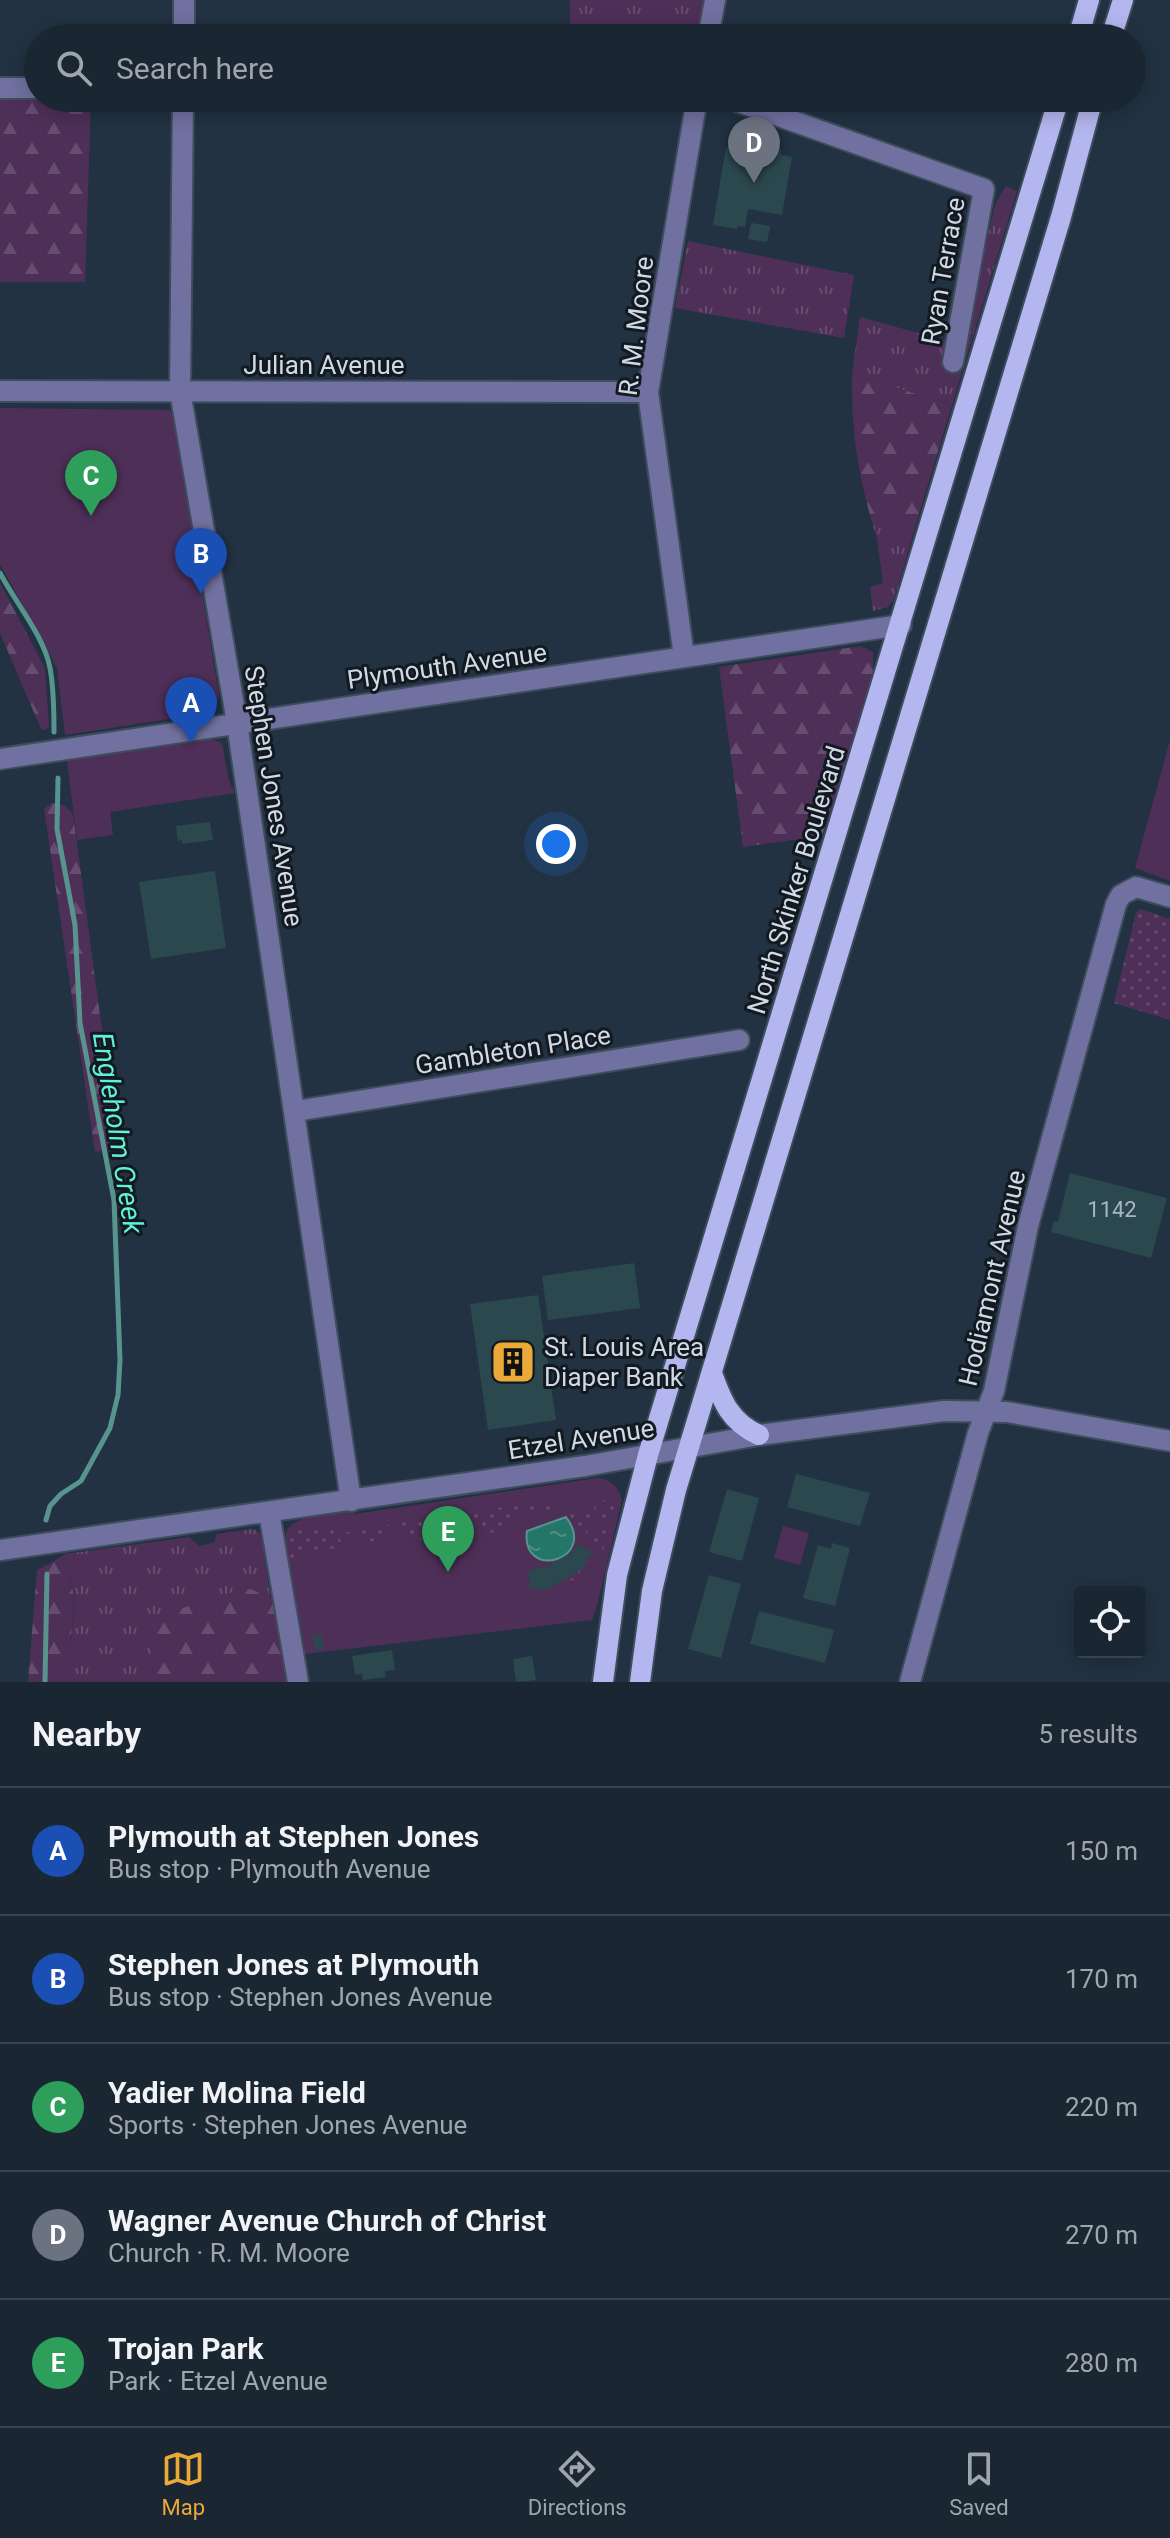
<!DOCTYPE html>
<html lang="en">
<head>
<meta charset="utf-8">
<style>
	body { margin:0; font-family:Roboto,sans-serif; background:#232e3a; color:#f1f3f6 }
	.controls { position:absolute; right:24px; bottom:24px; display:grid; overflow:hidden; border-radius:8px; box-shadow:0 4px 20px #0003 }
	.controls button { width:72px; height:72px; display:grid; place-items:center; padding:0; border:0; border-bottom:2px solid #38434d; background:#1a2632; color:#f1f3f6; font:40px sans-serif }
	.you { position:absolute; left:556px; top:844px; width:28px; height:28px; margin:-20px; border:6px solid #fff; border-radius:50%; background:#1a73e8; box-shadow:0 0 0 12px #1a73e833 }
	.badge { display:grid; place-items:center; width:52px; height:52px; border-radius:50%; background:#eba939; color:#fff; font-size:26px; font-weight:700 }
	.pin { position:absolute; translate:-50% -66px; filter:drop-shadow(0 2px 4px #0008) }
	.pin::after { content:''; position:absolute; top:42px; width:28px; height:24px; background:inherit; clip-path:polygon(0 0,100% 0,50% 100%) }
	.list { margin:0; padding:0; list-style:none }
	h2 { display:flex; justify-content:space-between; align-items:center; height:104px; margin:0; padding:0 32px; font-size:34px }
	h2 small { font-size:26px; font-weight:400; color:#9fa5ac }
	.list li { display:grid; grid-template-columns:52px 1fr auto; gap:24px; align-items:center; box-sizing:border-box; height:128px; padding:0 32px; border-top:2px solid #38434d }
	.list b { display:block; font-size:30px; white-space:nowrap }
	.list p { margin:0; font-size:26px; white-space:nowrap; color:#9fa5ac }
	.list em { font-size:26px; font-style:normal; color:#9fa5ac }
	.icon { flex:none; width:44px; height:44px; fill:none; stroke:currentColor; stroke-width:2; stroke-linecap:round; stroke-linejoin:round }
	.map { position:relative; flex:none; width:1170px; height:1682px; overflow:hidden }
	.search { position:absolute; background:#1a2632; box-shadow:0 4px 20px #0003; left:24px; right:24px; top:24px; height:88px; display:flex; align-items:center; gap:20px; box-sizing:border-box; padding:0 28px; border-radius:44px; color:#9fa5ac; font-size:30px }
	.sheet { height:744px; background:#1a2632 }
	nav { display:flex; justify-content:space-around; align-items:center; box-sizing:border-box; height:112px; border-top:2px solid #38434d; background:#1a2632; font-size:22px; color:#9fa5ac }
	nav a { display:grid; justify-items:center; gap:4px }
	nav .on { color:#eba939 }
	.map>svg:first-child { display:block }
	.grass { fill:url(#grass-tufts) }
	.forest { fill:url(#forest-firs) }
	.park { fill:#4e2f58 }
	.garden { fill:url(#garden-dots) }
	.water { fill:url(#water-ripples); stroke:#58948e; stroke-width:2 }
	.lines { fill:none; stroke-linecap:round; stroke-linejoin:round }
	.stream { stroke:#58948e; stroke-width:5 }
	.building { fill:#2c484f }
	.minor-casing { stroke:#3e4d5c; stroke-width:24 }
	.major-casing { stroke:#3e4d5c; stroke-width:24 }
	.minor { stroke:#7071a0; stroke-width:20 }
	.major { stroke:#b4b6ef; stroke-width:20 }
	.labels { text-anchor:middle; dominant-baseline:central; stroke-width:6; stroke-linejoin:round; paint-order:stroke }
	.number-label { font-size:22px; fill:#a7b6c0 }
	.street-label { font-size:26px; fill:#d0dae5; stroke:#121920 }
	.poi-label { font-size:26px; fill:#d0dae5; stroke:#121920; text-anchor:start }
	.water-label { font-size:28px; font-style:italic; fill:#5ff2d9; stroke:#121920 }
</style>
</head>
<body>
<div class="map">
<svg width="1170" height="1682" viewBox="0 0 1170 1682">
	<defs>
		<pattern id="grass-tufts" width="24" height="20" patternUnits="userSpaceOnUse" patternTransform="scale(2)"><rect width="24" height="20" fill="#4e2f58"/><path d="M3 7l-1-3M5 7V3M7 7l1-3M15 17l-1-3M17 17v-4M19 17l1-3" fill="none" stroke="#664d70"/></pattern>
		<pattern id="forest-firs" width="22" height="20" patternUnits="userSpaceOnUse" patternTransform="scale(2)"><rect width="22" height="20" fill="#4e2f58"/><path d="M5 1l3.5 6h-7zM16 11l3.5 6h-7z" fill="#664d70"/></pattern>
		<pattern id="garden-dots" width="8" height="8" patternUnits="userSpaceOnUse" patternTransform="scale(2)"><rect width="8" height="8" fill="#4e2f58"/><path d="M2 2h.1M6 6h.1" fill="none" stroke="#664d70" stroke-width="1.8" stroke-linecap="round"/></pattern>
		<pattern id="water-ripples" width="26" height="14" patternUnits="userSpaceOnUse" patternTransform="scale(2)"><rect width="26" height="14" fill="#247668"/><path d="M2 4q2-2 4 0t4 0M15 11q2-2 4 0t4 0" fill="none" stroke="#4d8f85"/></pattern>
	</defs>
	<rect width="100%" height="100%" fill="#223242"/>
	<g class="grass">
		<path d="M 570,0 L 703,0 L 697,38 L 570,38 Z"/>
		<path d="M 1006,186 L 1017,191 L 952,405 L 852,374 L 860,317 L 962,345 L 995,205 Z"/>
		<path d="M 688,241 L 854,275 L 844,338 L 675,308 Z"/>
		<path d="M 870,515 L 916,524 L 894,600 L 888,607 L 873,611 L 870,587 L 883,583 L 877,539 Z"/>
		<path d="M 253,1529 L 259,1532 L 264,1546 L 270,1597 L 249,1589 L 144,1632 L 155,1657 L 151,1682 L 63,1682 C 69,1646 84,1596 64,1563 L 51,1563 L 65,1554 L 189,1537 L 199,1546 L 214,1543 L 217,1534 Z"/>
	</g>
	<g class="forest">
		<path d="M 0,100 L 91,100 L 85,282 L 0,282 Z"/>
		<path d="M 852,374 L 952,405 L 916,524 L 870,515 C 857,468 851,424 852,374 Z"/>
		<path d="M 0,583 L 45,668 L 49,726 L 46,730 L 41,729 L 0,633 Z"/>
		<path d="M 861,646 L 873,652 L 873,677 L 822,836 L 743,847 L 719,667 Z"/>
		<path d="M 52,803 L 64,805 L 73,814 L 118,1149 L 95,1152 L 44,809 Z"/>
		<path d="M 51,1563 L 64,1563 C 83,1594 69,1647 63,1682 L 28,1682 L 37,1570 Z"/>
		<path d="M 250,1589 L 273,1598 L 286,1682 L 151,1682 L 155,1657 L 144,1632 L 151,1620 L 215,1596 Z"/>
	</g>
	<g class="park">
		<path d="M 0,408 L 169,410 L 173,415 L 219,696 L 215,709 L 209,713 L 65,735 L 57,668 L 0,564 Z"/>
		<path d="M 212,739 L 222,743 L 229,781 L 235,793 L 110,812 L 113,835 L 77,840 L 67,760 Z"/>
		<path d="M 1170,740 L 1170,881 L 1135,868 Z"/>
		<path d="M 597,1478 C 611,1480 618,1485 622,1500 L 597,1606 L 592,1620 L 305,1654 L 286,1542 L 286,1532 L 291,1525 L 306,1517 L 348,1511 L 355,1514 Z"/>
		<path d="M 783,1526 L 809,1533 L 800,1565 L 774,1558 Z"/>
	</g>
	<g class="garden">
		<path d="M 1141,909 L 1170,919 L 1170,1020 L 1114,1003 L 1136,913 Z"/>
		<path d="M 550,1500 L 558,1509 C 536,1510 520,1509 507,1530 L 496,1530 L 493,1533 L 461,1520 L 458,1517 L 459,1514 Z"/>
		<path d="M 602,1500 L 614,1505 L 602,1556 L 595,1554 L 574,1579 L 561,1586 L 559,1582 L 567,1580 L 594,1552 L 590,1544 L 600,1519 Z"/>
		<path d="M 595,1502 L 596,1511 L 584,1541 L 579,1527 L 568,1516 Z"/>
		<path d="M 451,1515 L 453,1519 L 437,1529 L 426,1542 L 399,1531 L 399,1523 Z"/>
		<path d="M 393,1524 L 394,1531 L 377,1542 L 350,1537 L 343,1533 Z"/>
		<path d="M 316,1527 L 332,1528 L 341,1541 L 355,1544 L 307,1554 L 303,1560 L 291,1566 L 286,1532 Z"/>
	</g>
	<path class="water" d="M 566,1517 C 599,1561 520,1581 527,1531 Z"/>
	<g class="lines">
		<g class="stream">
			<path d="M 0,573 C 15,602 44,636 50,668 C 54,689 54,711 54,732"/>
			<path d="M 46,1520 L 50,1506 L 61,1494 L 81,1481 L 110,1428 L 118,1395 L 120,1360 L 114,1200 L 80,1023 L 75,925 L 57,829 L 58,778"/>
			<path d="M 45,1682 L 47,1574"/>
		</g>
	</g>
	<g class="building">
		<path d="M 738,143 L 781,150 L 781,155 L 792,157 L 782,215 L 748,209 L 745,227 L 738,226 L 737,229 L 713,225 L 726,147 L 737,148 Z"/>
		<path d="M 751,223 L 770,226 L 767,242 L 748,239 Z"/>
		<path d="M 210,822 L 213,840 L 182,844 L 182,840 L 178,841 L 176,826 Z"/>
		<path d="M 215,871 L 226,948 L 151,959 L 139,882 Z"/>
		<path d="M 1070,1173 L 1167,1198 L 1151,1258 L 1051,1232 L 1054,1221 L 1058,1222 Z"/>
		<path d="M 634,1263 L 640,1308 L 548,1320 L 542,1276 Z"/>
		<path d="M 538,1295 L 556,1420 L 488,1430 L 470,1304 Z"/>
		<path d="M 796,1474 L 870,1493 L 860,1526 L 787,1507 Z"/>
		<path d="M 727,1489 L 759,1498 L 742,1561 L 709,1552 Z"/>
		<path d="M 832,1543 L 850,1548 L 835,1606 L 803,1598 L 818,1545 L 831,1549 Z"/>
		<path d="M 579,1544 L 590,1551 L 594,1551 L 588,1558 L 584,1568 L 548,1589 L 529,1589 L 530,1580 L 528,1571 L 548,1566 L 572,1552 Z"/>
		<path d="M 709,1575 L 741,1584 L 721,1658 L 688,1649 Z"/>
		<path d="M 759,1611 L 834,1630 L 825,1663 L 750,1644 Z"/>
		<path d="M 322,1635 L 324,1649 L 315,1650 L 313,1636 Z"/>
		<path d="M 392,1650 L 395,1670 L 385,1671 L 386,1677 L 363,1680 L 362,1674 L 355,1675 L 352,1656 Z"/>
		<path d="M 532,1656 L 536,1680 L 516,1682 L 513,1659 Z"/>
	</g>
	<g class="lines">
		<g class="minor-casing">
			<g id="minor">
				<path d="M 184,38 L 184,0"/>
				<path d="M 708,38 L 715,0"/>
				<path d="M 0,88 L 38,88"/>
				<path d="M 183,98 L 180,391 L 237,723 L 351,1501"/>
				<path d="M 728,98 L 984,189 L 953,362"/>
				<path d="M 0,391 L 648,392"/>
				<path d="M 684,657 L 648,392 L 697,98"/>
				<path d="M 0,759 L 901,625"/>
				<path d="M 296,1111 L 739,1040"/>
				<path d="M 269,1512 L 298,1682"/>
				<path d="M 0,1550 L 585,1466 L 759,1435 L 944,1411 L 1007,1412 L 1170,1441"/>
				<path d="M 910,1682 L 978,1433 L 994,1391 L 1028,1226 L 1116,904 L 1121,895 L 1136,887 L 1170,897"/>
			</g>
		</g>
		<g class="major-casing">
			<g id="major">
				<path d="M 1078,38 L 1089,0"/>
				<path d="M 1111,38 L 1123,0"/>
				<path d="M 712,1373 C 722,1401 730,1422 759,1435"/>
				<path d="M 603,1682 L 617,1575 L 648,1455 L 1059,98"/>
				<path d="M 640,1682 L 652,1591 L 676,1490 L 1061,217 L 1093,98"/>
			</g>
		</g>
		<use href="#minor" class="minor"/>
		<use href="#major" class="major"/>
	</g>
	<defs>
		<g id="building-square" transform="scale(2.3)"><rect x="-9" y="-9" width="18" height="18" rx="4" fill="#eba939" stroke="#121920"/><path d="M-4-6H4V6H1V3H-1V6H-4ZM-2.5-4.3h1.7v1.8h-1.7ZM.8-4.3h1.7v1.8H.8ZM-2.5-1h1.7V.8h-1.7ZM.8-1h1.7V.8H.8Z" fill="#111"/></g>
	</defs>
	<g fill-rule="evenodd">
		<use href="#building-square" x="513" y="1362"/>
	</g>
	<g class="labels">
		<g class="number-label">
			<text x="1112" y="1209">1142</text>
		</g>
		<g class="street-label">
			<text transform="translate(943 271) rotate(-80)">Ryan Terrace</text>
			<text transform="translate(636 326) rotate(-83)">R. M. Moore</text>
			<text x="324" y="365">Julian Avenue</text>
			<text transform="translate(447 666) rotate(-8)">Plymouth Avenue</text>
			<text transform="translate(274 796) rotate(81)">Stephen Jones Avenue</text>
			<text transform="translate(796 880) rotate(-73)">North Skinker Boulevard</text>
			<text transform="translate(513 1050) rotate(-9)">Gambleton Place</text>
			<text transform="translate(992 1278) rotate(-77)">Hodiamont Avenue</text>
			<text transform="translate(581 1439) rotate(-9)">Etzel Avenue</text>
		</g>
		<g class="poi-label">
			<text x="544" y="1347">St. Louis Area<tspan x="544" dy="30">Diaper Bank</tspan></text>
		</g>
		<g class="water-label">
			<text transform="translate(118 1133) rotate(81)">Engleholm Creek</text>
		</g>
	</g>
</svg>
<div class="controls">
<button><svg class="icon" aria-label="locate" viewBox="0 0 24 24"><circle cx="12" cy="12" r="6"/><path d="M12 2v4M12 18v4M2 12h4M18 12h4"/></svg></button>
</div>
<div class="you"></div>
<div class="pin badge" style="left:191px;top:743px;background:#1a4fb4">A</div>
<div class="pin badge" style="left:201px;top:594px;background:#1a4fb4">B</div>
<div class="pin badge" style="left:91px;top:516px;background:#2e9e5b">C</div>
<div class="pin badge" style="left:754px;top:183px;background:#6b7280">D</div>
<div class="pin badge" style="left:448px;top:1572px;background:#2e9e5b">E</div>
<div class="search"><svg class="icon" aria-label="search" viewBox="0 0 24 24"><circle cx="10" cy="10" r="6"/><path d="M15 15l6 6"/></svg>Search here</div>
</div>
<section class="sheet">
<h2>Nearby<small>5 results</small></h2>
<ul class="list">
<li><span class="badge" style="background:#1a4fb4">A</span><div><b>Plymouth at Stephen Jones</b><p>Bus stop · Plymouth Avenue</p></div><em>150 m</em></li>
<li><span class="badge" style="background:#1a4fb4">B</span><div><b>Stephen Jones at Plymouth</b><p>Bus stop · Stephen Jones Avenue</p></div><em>170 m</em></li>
<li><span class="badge" style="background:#2e9e5b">C</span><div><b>Yadier Molina Field</b><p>Sports · Stephen Jones Avenue</p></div><em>220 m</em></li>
<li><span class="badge" style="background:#6b7280">D</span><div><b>Wagner Avenue Church of Christ</b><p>Church · R. M. Moore</p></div><em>270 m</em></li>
<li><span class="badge" style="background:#2e9e5b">E</span><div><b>Trojan Park</b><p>Park · Etzel Avenue</p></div><em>280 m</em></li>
</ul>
</section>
<nav>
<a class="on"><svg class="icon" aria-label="map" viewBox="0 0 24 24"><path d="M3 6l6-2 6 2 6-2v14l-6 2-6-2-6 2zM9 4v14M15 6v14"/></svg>Map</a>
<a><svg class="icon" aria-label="directions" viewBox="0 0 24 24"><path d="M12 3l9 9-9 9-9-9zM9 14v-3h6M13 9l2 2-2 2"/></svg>Directions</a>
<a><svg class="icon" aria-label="saved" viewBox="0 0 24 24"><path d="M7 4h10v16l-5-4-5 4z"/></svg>Saved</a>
</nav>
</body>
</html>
